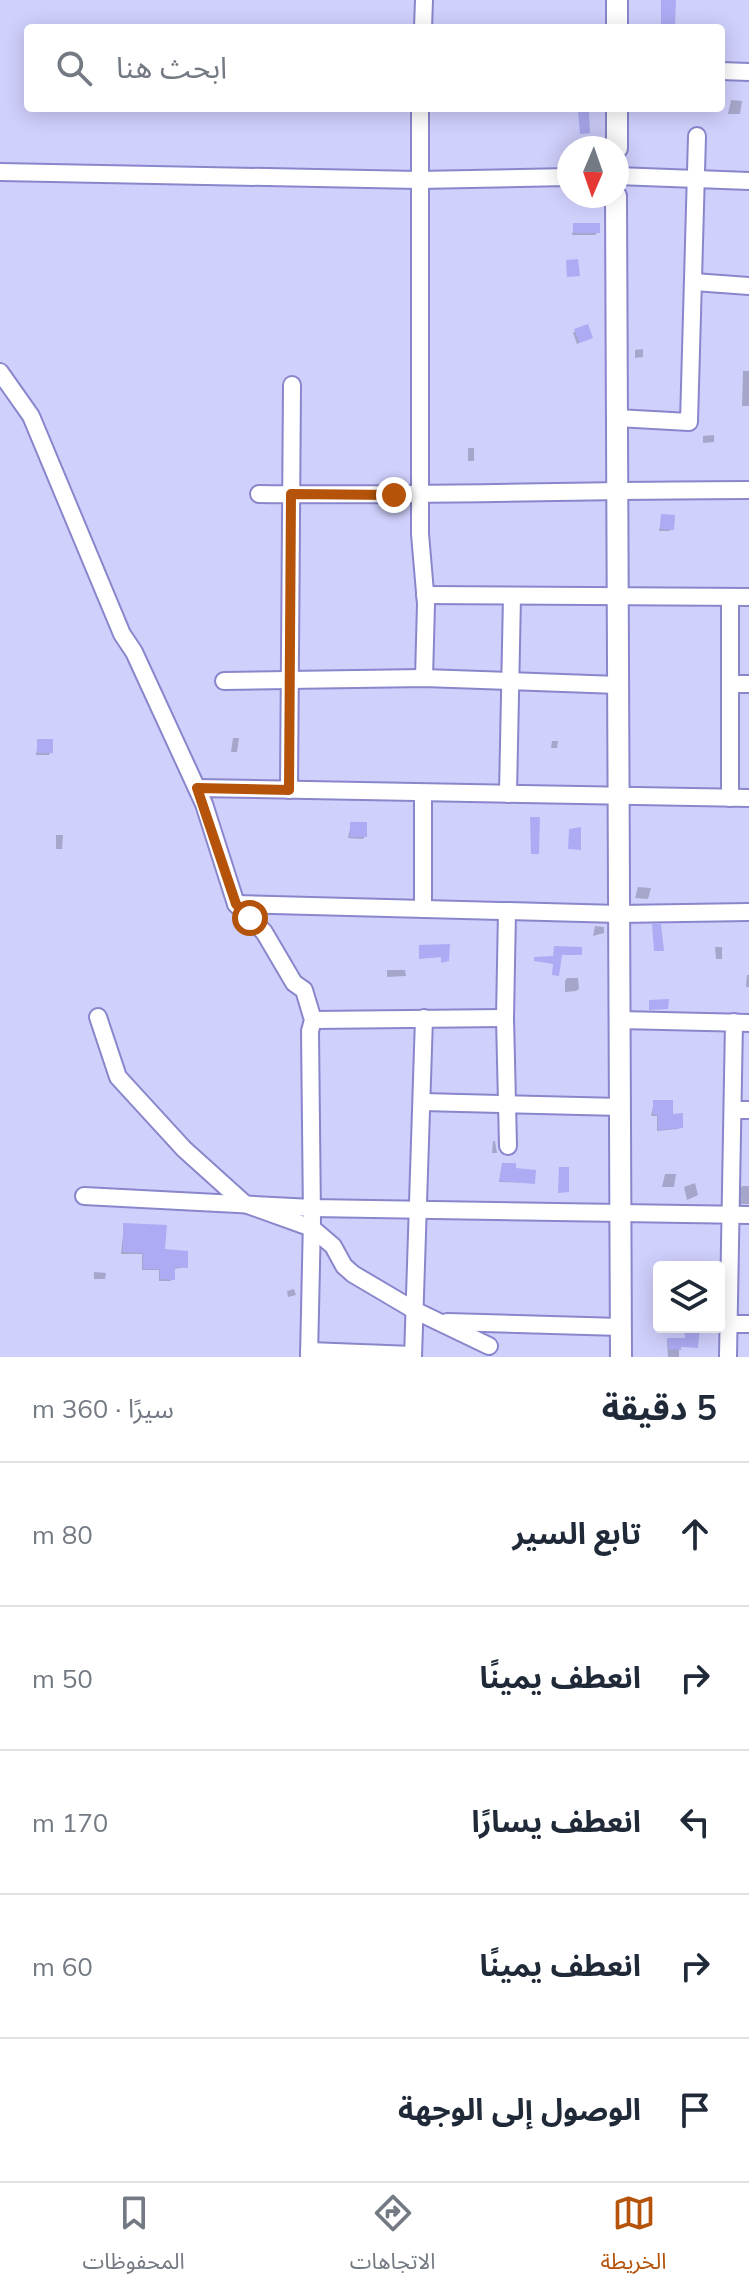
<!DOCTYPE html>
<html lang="ar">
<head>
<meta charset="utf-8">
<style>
	body { margin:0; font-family:Mulish,"Noto Sans Arabic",sans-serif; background:#f2f2f3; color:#1f2937; direction:rtl }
	.controls { position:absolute; right:24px; bottom:24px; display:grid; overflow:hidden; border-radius:8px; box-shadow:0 4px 20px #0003 }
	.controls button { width:72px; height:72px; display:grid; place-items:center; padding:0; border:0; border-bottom:2px solid #e0e1e3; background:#fff; color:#1f2937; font:40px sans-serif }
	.compass { position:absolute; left:557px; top:136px; width:72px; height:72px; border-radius:50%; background:#fff; box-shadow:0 4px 20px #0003; rotate:182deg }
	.stop { position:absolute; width:24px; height:24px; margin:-18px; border:6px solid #b45309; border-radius:50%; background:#fff }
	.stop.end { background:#b45309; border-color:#fff; box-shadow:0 2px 8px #0008 }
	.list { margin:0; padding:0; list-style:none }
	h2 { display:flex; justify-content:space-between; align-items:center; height:104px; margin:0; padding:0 32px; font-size:34px }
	h2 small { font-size:26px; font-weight:400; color:#747a83 }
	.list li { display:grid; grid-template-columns:52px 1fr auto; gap:24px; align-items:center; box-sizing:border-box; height:144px; padding:0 32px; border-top:2px solid #e0e1e3 }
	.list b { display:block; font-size:30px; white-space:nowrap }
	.list em { font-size:26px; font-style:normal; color:#747a83 }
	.icon { flex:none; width:44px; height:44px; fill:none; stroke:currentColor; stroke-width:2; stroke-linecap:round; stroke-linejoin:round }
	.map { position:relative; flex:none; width:749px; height:1357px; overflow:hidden; direction:ltr }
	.search { position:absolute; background:#fff; box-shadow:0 4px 20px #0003; left:24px; right:24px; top:24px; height:88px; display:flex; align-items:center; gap:20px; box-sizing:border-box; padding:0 28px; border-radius:8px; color:#747a83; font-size:30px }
	.sheet { height:824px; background:#fff }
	nav { display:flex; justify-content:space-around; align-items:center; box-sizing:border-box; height:112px; border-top:2px solid #e0e1e3; background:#fff; font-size:22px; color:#747a83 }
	nav a { display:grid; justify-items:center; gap:4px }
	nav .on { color:#b45309 }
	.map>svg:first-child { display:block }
	.shadow { fill:#0003 }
	.building { fill:#adabf3 }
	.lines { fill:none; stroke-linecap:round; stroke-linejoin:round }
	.minor-casing { stroke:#8986cb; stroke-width:20 }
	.major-casing { stroke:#8986cb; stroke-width:24 }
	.minor { stroke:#fff; stroke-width:16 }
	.major { stroke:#fff; stroke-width:20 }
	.route { stroke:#b45309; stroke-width:10 }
</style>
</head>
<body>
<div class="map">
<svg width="749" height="1357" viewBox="0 0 749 1357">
	<rect width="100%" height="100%" fill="#d0d0fd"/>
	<g class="shadow">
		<path d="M 731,100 L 742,101 L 740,114 L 728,114 Z"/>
		<path d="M 574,225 L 598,232 L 595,235 L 572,235 Z"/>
		<path d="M 575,331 L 591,337 L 577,344 L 573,333 Z"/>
		<path d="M 643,349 L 643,357 L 635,358 L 635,350 Z"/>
		<path d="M 743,371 L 749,371 L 749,406 L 742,406 Z"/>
		<path d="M 714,435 L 714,442 L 703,443 L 703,436 Z"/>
		<rect x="468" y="448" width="6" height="13"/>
		<path d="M 662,516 L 672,529 L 669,531 L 659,531 Z"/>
		<path d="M 233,738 L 239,738 L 237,752 L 231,752 Z"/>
		<path d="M 38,741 L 51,752 L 49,755 L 36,755 Z"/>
		<path d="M 552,741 L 558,741 L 557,748 L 551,748 Z"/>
		<path d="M 351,824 L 365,836 L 363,839 L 348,838 Z"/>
		<path d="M 56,835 L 63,835 L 62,849 L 56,849 Z"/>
		<path d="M 638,887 L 651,888 L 648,899 L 635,898 Z"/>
		<path d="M 595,926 L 604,927 L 604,933 L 593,936 Z"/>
		<path d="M 715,947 L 722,947 L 722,959 L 716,959 Z"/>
		<path d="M 387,970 L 405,970 L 406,976 L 387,977 Z"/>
		<path d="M 747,975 L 749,975 L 749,987 L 746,987 Z"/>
		<path d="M 567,978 L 578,978 L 579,989 L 576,991 L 565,992 L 565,981 Z"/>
		<path d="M 654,1102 L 671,1116 L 681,1127 L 678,1129 L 657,1131 L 657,1116 L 651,1116 Z"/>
		<path d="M 493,1141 L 495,1141 L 497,1153 L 492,1153 Z"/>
		<path d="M 503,1165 L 515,1170 L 534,1183 L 499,1182 Z"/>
		<path d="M 665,1174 L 676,1174 L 674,1187 L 662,1187 Z"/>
		<path d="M 695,1183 L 698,1195 L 687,1200 L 684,1187 Z"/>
		<path d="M 743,1186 L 749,1186 L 749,1204 L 740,1204 L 740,1188 Z"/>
		<path d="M 124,1225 L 163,1251 L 186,1267 L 173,1269 L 171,1281 L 159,1281 L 159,1270 L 142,1270 L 142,1254 L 121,1254 Z"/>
		<path d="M 94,1272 L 106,1273 L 105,1279 L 94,1279 Z"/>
		<path d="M 294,1289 L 296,1295 L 288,1297 L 287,1291 Z"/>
		<path d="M 697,1330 L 679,1346 L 679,1357 L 668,1357 L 667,1340 L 685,1340 Z"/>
	</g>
	<g class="building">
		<path d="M 661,0 L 676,0 L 675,28 L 661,26 Z"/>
		<path d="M 578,111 L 589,111 L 590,133 L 580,134 Z"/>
		<rect x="573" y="223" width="27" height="10"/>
		<path d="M 578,259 L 580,276 L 567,277 L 566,260 Z"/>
		<path d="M 588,324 L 593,338 L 580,343 L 574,329 Z"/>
		<path d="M 661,514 L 675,515 L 674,530 L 660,529 Z"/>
		<rect x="37" y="739" width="16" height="14"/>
		<path d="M 530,817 L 540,817 L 539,854 L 531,854 Z"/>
		<rect x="350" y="822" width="17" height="15"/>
		<path d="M 581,827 L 581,850 L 568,849 L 569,829 Z"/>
		<path d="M 652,924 L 661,924 L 664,951 L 654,951 Z"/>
		<path d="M 450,944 L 449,961 L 441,963 L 441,957 L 419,959 L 419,945 Z"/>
		<path d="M 554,946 L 582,947 L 582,955 L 562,955 L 559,976 L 552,975 L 553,964 L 534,961 L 534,957 L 553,956 Z"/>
		<path d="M 669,999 L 668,1009 L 649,1010 L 649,1000 Z"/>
		<path d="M 653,1100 L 673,1100 L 673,1114 L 683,1113 L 683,1128 L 658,1130 L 658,1115 L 653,1115 Z"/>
		<path d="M 502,1163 L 516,1163 L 516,1168 L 536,1170 L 535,1184 L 499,1181 Z"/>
		<path d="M 559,1167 L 569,1167 L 569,1192 L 558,1193 Z"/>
		<path d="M 123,1223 L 167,1225 L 165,1249 L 188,1251 L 188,1268 L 175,1267 L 175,1280 L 160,1279 L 160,1269 L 143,1269 L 143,1253 L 123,1252 Z"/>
		<path d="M 684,1327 L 700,1327 L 698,1348 L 681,1347 L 681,1350 L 669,1349 L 667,1338 L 685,1338 Z"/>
	</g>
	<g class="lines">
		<g class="minor-casing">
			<g id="minor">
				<path d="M 423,28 L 424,0"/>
				<path d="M 721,71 L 749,72"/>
				<path d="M 420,108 L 420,534 L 426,604 L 424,678"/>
				<path d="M 0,172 L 418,180 L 569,177"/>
				<path d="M 617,176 L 749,181"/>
				<path d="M 694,282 L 749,286"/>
				<path d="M 0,372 L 31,416 L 122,634 L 134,652 L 204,804 L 236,904 L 264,932 L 294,983 L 304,990 L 313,1020 L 310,1031 L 312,1219 L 309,1357"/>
				<path d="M 617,418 L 689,422 L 697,136"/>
				<path d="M 259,494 C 423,496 586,490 749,490"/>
				<path d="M 425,595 L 749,597"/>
				<path d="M 730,597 L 730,798"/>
				<path d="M 224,681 L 424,678 L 618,685"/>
				<path d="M 730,684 L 749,684"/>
				<path d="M 197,788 L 749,798"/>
				<path d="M 289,790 L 292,385"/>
				<path d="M 508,794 L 512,596"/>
				<path d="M 236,904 L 619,914 L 749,912"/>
				<path d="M 423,909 L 423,793"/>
				<path d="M 507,911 L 505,1018 L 508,1146"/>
				<path d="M 98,1017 L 118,1077 L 184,1149 L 245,1204 L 312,1228 L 333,1246 L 344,1266 L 353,1274 L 414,1310 L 489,1346"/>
				<path d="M 313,1020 L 505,1018"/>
				<path d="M 620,1020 L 749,1023"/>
				<path d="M 422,1102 L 621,1107"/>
				<path d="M 733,1110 L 749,1110"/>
				<path d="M 84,1196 L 312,1208 L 749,1215"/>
				<path d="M 447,1322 L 621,1327"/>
				<path d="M 730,1324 L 749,1324"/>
				<path d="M 309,1351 L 413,1355"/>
				<path d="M 728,1356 L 734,1022"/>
				<path d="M 413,1357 L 424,1018"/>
			</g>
		</g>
		<g class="major-casing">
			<g id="major">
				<path d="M 617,28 L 617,0"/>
				<path d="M 617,148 L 617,108"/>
				<path d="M 616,196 L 621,1357"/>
			</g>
		</g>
		<use href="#minor" class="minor"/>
		<use href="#major" class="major"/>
	</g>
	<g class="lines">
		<path class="route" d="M 250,918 L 236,904 L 197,788 L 289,790 L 291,494 L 394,495"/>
	</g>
</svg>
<div class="controls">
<button><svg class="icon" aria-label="layers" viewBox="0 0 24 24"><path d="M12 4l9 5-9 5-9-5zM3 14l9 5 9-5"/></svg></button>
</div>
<svg class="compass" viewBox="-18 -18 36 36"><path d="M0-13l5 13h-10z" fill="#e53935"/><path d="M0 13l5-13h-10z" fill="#747a83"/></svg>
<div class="stop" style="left:250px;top:918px"></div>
<div class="stop end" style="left:394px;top:495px"></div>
<div class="search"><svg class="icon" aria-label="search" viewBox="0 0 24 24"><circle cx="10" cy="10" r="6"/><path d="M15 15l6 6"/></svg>ابحث هنا</div>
</div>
<section class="sheet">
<h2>5 دقيقة<small>سيرًا · 360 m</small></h2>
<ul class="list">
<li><svg class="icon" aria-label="ahead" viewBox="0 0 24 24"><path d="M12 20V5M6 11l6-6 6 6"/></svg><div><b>تابع السير</b></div><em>80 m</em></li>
<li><svg class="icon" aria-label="right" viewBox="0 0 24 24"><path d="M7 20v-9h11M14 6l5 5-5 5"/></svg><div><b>انعطف يمينًا</b></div><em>50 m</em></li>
<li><svg class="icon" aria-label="left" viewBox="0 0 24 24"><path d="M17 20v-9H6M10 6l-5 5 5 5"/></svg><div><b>انعطف يسارًا</b></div><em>170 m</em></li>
<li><svg class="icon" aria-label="right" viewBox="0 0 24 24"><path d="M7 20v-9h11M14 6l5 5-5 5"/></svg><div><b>انعطف يمينًا</b></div><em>60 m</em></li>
<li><svg class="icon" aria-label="arrive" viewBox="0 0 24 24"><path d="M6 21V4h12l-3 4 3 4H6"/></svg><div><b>الوصول إلى الوجهة</b></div></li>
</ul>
</section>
<nav>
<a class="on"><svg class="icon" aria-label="map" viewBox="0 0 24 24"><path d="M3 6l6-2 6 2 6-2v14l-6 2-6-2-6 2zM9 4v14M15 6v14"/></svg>الخريطة</a>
<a><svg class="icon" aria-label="directions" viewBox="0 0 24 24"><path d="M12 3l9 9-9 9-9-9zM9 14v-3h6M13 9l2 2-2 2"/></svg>الاتجاهات</a>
<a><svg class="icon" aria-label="saved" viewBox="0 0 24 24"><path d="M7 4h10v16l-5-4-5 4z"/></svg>المحفوظات</a>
</nav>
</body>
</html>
